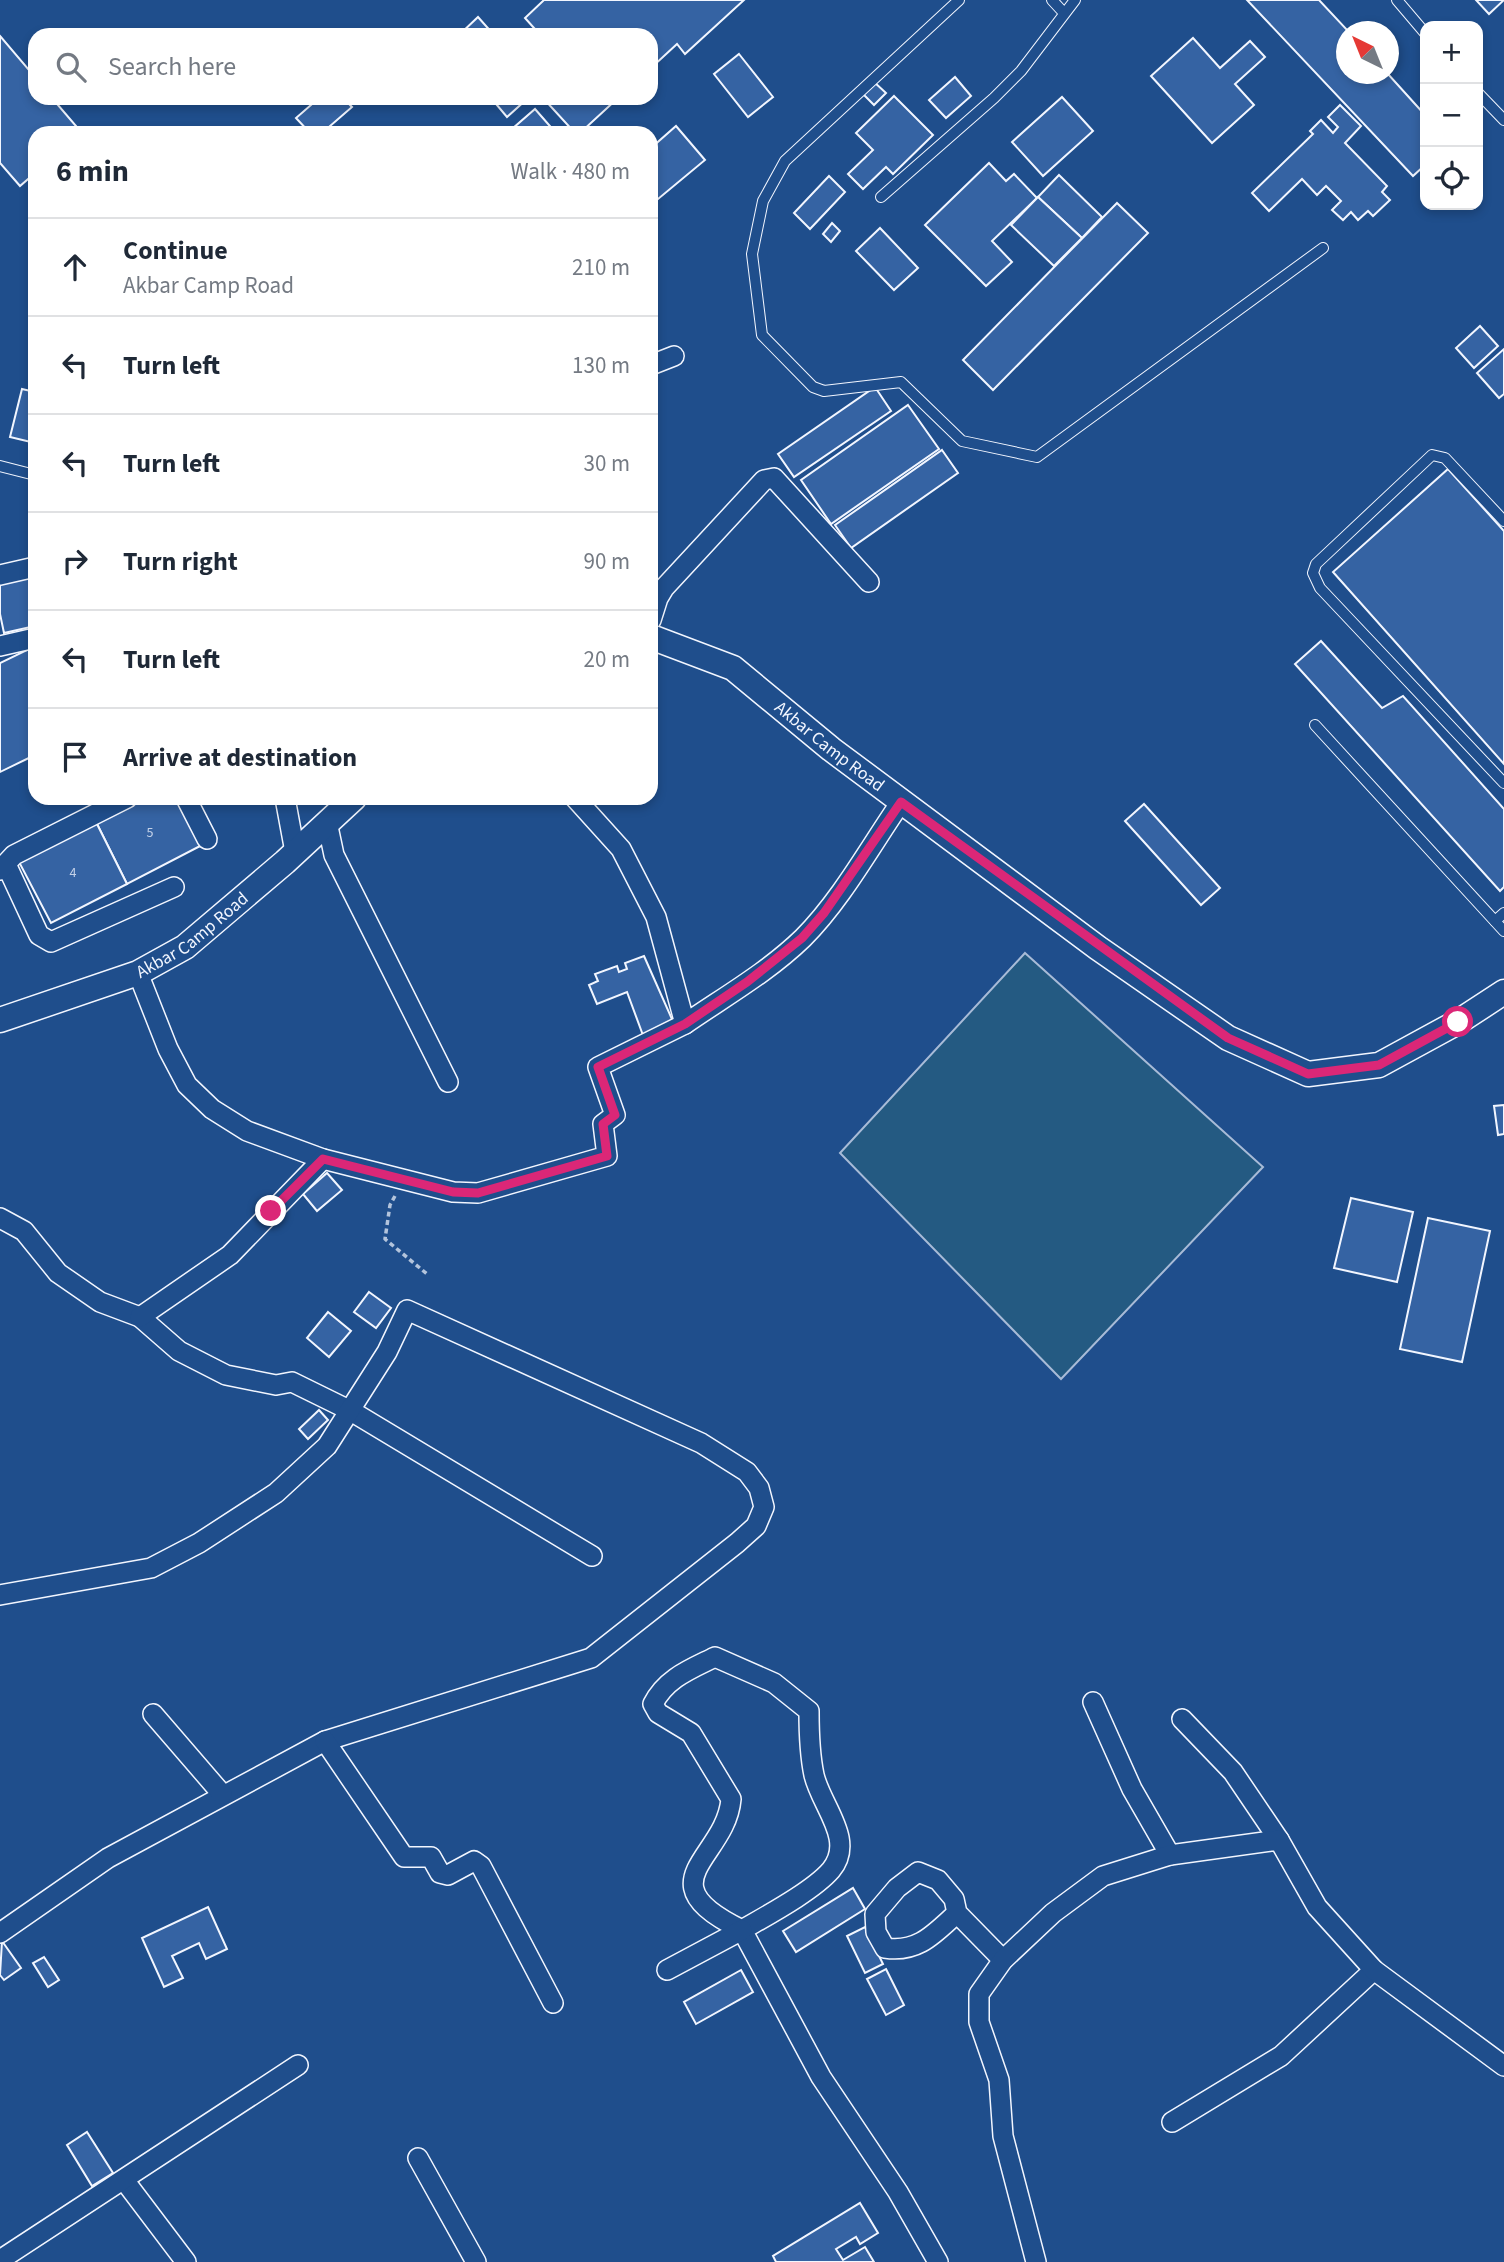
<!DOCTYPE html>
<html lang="en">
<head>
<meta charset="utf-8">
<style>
	body { margin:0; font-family:"Source Sans 3",sans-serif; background:#f2f2f3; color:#1f2937 }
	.controls { position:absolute; right:21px; top:21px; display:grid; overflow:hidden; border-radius:14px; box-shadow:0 4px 10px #0003 }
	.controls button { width:63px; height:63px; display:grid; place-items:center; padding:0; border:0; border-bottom:2px solid #e0e1e3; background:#fff; color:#1f2937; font:35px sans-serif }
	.compass { position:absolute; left:1336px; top:21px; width:63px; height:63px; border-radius:50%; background:#fff; box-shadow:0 4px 10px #0003; rotate:317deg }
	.stop { position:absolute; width:21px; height:21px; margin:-16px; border:5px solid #db2777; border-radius:50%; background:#fff }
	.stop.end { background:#db2777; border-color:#fff; box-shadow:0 2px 7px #0008 }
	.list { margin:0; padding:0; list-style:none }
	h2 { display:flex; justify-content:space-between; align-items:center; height:91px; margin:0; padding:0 28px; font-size:30px }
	h2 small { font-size:23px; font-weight:400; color:#747a83 }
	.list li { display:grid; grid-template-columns:46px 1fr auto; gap:21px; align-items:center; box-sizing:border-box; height:98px; padding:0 28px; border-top:2px solid #e0e1e3 }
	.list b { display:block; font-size:26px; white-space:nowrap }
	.list p { margin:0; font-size:23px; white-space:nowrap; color:#747a83 }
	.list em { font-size:23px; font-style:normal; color:#747a83 }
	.icon { flex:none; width:38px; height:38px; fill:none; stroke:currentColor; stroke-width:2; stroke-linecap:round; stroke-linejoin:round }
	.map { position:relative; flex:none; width:1504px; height:2262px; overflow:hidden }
	.search { position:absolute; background:#fff; box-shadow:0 4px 10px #0003; left:28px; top:28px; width:630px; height:77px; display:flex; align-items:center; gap:18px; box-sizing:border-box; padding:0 24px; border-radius:21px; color:#747a83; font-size:26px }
	.panel { position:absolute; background:#fff; box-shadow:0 4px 10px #0003; left:28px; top:126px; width:630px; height:679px; border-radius:21px }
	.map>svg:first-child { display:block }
	.green { fill:#245a82; stroke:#a8bbd7; stroke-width:2 }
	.building { fill:#3563a3; stroke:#f2f6ff; stroke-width:2 }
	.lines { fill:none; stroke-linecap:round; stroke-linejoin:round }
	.service-casing { stroke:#f2f6ff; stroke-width:12 }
	.minor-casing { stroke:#f2f6ff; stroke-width:22 }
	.tertiary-casing { stroke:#f2f6ff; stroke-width:27 }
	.path { stroke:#b3c4dc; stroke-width:3.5; stroke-dasharray:5 3.5; stroke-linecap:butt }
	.service { stroke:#1f4e8c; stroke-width:10 }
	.minor { stroke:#1f4e8c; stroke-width:19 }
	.tertiary { stroke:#1f4e8c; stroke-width:24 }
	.route { stroke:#db2777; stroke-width:9 }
	.labels { text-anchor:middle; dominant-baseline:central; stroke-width:5; stroke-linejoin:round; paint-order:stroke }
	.number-label { font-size:14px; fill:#c3d1e8 }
	.street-label { font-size:18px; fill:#f2f6ff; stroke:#1f4e8c }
</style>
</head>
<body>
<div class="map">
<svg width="1504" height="2262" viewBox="0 0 1504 2262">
	<rect width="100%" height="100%" fill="#1f4e8c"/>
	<path class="green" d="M 1025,953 L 1263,1167 L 1061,1379 L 840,1153 Z"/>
	<g class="building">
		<path d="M 544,0 L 744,0 L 685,54 L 677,44 L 651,68 L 651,35 L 526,35 L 534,28 L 525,18 Z"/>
		<path d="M 1247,0 L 1319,0 L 1349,32 L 1346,74 L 1388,74 L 1425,115 L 1425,165 L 1413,176 Z"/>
		<path d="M 1476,0 L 1504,0 L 1489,14 Z"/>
		<path d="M 478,17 L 494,35 L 459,35 Z"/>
		<path d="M 0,36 L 35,77 L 35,98 L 52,98 L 82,133 L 35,133 L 35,173 L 20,186 L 0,163 Z"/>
		<path d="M 1193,38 L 1220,68 L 1250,41 L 1265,57 L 1235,84 L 1254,105 L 1212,143 L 1151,76 Z"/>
		<path d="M 739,54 L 773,97 L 748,117 L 714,74 Z"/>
		<path d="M 955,77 L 971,96 L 946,118 L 929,100 Z"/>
		<path d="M 873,81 L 886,93 L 874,105 L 862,93 Z"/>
		<path d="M 894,96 L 933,135 L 893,174 L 886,167 L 863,189 L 848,174 L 873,150 L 856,133 Z"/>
		<path d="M 1062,97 L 1093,131 L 1043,176 L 1012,142 Z"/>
		<path d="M 319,98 L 343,98 L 352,107 L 322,133 L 310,133 L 296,118 Z"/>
		<path d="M 491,98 L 527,98 L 527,99 L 507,117 Z"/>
		<path d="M 543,98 L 618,98 L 580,133 L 575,133 Z"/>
		<path d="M 1340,105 L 1361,126 L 1345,143 L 1387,186 L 1382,192 L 1390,200 L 1373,216 L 1368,211 L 1358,220 L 1351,212 L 1343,220 L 1332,210 L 1341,201 L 1326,186 L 1317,195 L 1302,179 L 1269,211 L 1252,193 L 1313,134 L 1310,131 L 1321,120 L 1333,133 L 1338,127 L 1328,117 Z"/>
		<path d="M 535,109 L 556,133 L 515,133 L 512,129 Z"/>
		<path d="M 676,126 L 705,160 L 652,204 L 651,148 Z"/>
		<path d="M 989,163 L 1006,181 L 1014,174 L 1037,198 L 992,241 L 1012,262 L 986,286 L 925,225 Z"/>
		<path d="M 1059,175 L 1102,217 L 1082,238 L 1038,197 Z"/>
		<path d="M 829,176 L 845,192 L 810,229 L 794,213 Z"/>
		<path d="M 1038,197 L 1082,238 L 1054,266 L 1011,225 Z"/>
		<path d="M 1117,203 L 1148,233 L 993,390 L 963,360 Z"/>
		<path d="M 832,223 L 840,231 L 831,242 L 823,234 Z"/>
		<path d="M 880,228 L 918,268 L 894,290 L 856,251 Z"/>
		<path d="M 1480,326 L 1498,346 L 1474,368 L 1456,348 Z"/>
		<path d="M 1504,349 L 1504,394 L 1499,398 L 1477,373 Z"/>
		<path d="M 875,387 L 891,411 L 794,477 L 778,454 Z"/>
		<path d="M 22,389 L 35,392 L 35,443 L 10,437 Z"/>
		<path d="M 908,405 L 939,449 L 831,524 L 801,480 Z"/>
		<path d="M 942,450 L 958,473 L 851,548 L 835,525 Z"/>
		<path d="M 1448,469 L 1504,531 L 1504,764 L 1333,572 Z"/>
		<path d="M 35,572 L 35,626 L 4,633 L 0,614 L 0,580 Z"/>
		<path d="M 1321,641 L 1382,708 L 1403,696 L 1504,809 L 1504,887 L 1500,891 L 1295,664 Z"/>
		<path d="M 35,646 L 35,755 L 0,772 L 0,663 Z"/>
		<path d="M 142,798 L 180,798 L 204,844 L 127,884 L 96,822 Z"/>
		<path d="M 1144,804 L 1220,888 L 1201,905 L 1125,821 Z"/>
		<path d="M 96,822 L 127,884 L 51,923 L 19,862 Z"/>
		<path d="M 644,956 L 675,1026 L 644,1038 L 627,992 L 597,1004 L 589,985 L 598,981 L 595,974 L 617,966 L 619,972 L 627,969 L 625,963 Z"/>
		<path d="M 1504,1105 L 1504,1134 L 1498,1135 L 1494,1106 Z"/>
		<path d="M 327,1173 L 342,1190 L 317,1211 L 303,1194 Z"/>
		<path d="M 1351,1198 L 1413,1212 L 1397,1282 L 1334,1268 Z"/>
		<path d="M 1428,1218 L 1490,1231 L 1462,1362 L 1400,1349 Z"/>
		<path d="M 369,1292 L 391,1308 L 376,1328 L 354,1312 Z"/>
		<path d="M 328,1312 L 351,1331 L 329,1357 L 307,1338 Z"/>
		<path d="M 319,1410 L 328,1420 L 308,1439 L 299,1429 Z"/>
		<path d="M 853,1888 L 865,1909 L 796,1952 L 783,1931 Z"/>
		<path d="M 208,1907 L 227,1949 L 206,1959 L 199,1943 L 172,1956 L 183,1978 L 164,1987 L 142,1938 Z"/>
		<path d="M 865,1927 L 883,1964 L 865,1973 L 847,1936 Z"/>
		<path d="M 2,1941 L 21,1968 L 4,1980 L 0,1975 Z"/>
		<path d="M 44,1957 L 59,1980 L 48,1987 L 33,1963 Z"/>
		<path d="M 886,1969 L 904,2005 L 886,2015 L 867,1979 Z"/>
		<path d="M 741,1970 L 753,1992 L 696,2024 L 684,2002 Z"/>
		<path d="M 87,2132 L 113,2173 L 92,2186 L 67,2145 Z"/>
		<path d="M 860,2203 L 878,2233 L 860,2244 L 856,2237 L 836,2249 L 843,2260 L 865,2247 L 874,2262 L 776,2262 L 773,2256 Z"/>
	</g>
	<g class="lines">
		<g class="service-casing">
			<g id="service">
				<path d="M 959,0 L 785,161 L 763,201 L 752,254 L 762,335 L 813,387 L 824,391 L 901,382 L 962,441 L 1037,457 L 1323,248"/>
				<path d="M 1052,0 L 1064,13"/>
				<path d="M 1397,0 L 1425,33"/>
				<path d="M 1478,93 L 1504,120"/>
				<path d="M 881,197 L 994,98 L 1021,71 L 1075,0"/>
				<path d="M 0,466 L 35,475"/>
				<path d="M 1504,521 L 1445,458 L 1432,455 L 1316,564 L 1313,573 L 1320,588 L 1504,783"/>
				<path d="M 1315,725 L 1504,931"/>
				<path d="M 1495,921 L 1504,913"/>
			</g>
		</g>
		<g class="minor-casing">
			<g id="minor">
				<path d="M 651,365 L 674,356"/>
				<path d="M 0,575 L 35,567"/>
				<path d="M 651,620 L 658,598 L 664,588 L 764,480 L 774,478 L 869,582"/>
				<path d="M 0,646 L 35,638"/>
				<path d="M 186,798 L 207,839"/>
				<path d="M 285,798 L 295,852"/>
				<path d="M 575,798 L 621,849 L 656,917 L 685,1024 C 724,997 768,972 803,938 C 841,900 870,847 901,802"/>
				<path d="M 327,822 L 334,855 L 448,1082"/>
				<path d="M 6,864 L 39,935 L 51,942 L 174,887"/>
				<path d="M 0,870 L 14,855 L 127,798"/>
				<path d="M 138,973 L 168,1049 L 187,1085 L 212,1109 L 247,1131 L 323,1159 L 453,1192 L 478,1193 L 607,1156 L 603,1124 L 615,1115 L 598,1067 L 685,1024"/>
				<path d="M 0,1218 L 24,1231 L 58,1273 L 100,1302 L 140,1317 L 179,1351 L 226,1375 L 276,1385 L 292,1382 L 351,1411 L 592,1556"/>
				<path d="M 140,1317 L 230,1255 L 323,1159"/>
				<path d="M 0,1595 L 151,1568 L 199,1543 L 276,1493 L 327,1446 L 387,1352 L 407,1310 L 701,1443 L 747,1472 L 759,1488 L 764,1507 L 756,1526 L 737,1543 L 591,1658 L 325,1741 L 108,1858 L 0,1933"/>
				<path d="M 1093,1702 L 1132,1789 L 1170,1855"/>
				<path d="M 153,1714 L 222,1794"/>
				<path d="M 1182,1719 L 1233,1772 L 1279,1840"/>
				<path d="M 325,1741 L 404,1857 L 431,1857 L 440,1873 L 448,1875 L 474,1861 L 481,1866 L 553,2003"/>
				<path d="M 957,1913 C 934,1934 918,1953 885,1948 L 876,1932 L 875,1914 L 897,1888 L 918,1872 L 938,1880 L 954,1899 L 957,1913 L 1003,1960"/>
				<path d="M 742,1930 C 642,1881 726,1859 731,1799 L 691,1733 L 658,1713 L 653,1704 C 666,1678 691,1669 715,1657 L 774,1683 L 809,1711 C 809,1731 810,1756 814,1775 C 821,1806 856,1840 831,1870 C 813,1891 766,1916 742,1930 L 821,2077 L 898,2192 L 938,2262"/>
				<path d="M 667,1970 L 742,1930"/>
				<path d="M 1172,2122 L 1281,2056 L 1374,1970"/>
				<path d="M 418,2158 L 476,2262"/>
				<path d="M 124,2180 L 186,2262"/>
				<path d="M 0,2260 L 298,2065"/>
				<path d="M 1036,2262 L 1003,2136 L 999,2080 L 979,2022 L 979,1994 L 1003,1960 L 1053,1913 L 1103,1876 L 1170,1855 L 1279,1840 L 1317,1907 L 1374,1970 L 1504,2066"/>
			</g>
		</g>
		<g class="tertiary-casing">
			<g id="tertiary">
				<path id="s1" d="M 651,637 L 733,668 L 831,749 L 1098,948 L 1228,1038 L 1308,1074 L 1379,1065 L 1458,1022 L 1504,992"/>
				<path id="s2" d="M 0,1020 L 138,973 L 185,947 L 285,862 L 354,798"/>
			</g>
		</g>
		<path class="path" d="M 395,1196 L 390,1205 L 385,1239 L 427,1274"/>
		<use href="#service" class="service"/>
		<use href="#minor" class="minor"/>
		<use href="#tertiary" class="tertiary"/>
	</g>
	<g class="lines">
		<path class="route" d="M 271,1211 L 323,1159 L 453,1192 L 478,1193 L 607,1156 L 603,1124 L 615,1115 L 598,1067 L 685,1024 L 747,982 L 802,938 L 824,913 L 901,802 L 1228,1038 L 1308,1074 L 1379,1065 L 1458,1022"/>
	</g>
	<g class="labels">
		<g class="number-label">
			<text x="150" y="833">5</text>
			<text x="73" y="873">4</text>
		</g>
		<g class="street-label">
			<text stroke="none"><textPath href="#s1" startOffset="212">Akbar Camp Road</textPath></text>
			<text stroke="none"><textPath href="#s2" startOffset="212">Akbar Camp Road</textPath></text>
		</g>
	</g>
</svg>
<div class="controls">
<button>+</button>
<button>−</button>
<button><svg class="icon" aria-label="locate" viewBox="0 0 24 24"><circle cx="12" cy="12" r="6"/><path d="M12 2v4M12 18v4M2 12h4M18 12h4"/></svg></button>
</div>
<svg class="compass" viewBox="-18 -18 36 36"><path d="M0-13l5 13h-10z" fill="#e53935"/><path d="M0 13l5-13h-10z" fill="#747a83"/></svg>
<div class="stop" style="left:1458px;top:1022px"></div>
<div class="stop end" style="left:271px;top:1211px"></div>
<div class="search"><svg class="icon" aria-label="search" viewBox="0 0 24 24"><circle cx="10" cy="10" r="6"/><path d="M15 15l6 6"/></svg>Search here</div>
<section class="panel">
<h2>6 min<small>Walk · 480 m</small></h2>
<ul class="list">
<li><svg class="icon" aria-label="ahead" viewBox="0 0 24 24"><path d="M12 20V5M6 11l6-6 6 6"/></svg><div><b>Continue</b><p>Akbar Camp Road</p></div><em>210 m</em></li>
<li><svg class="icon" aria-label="left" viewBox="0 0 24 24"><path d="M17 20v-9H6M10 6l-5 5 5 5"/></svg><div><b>Turn left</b></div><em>130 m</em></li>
<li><svg class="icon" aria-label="left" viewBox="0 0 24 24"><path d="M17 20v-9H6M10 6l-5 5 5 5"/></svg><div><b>Turn left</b></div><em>30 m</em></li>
<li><svg class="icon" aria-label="right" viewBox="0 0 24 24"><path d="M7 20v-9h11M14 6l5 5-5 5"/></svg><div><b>Turn right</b></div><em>90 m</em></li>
<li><svg class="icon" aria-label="left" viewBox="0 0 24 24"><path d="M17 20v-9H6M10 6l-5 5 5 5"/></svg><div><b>Turn left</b></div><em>20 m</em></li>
<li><svg class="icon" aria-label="arrive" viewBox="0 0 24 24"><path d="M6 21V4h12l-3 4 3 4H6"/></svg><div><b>Arrive at destination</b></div></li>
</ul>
</section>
</div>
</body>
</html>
